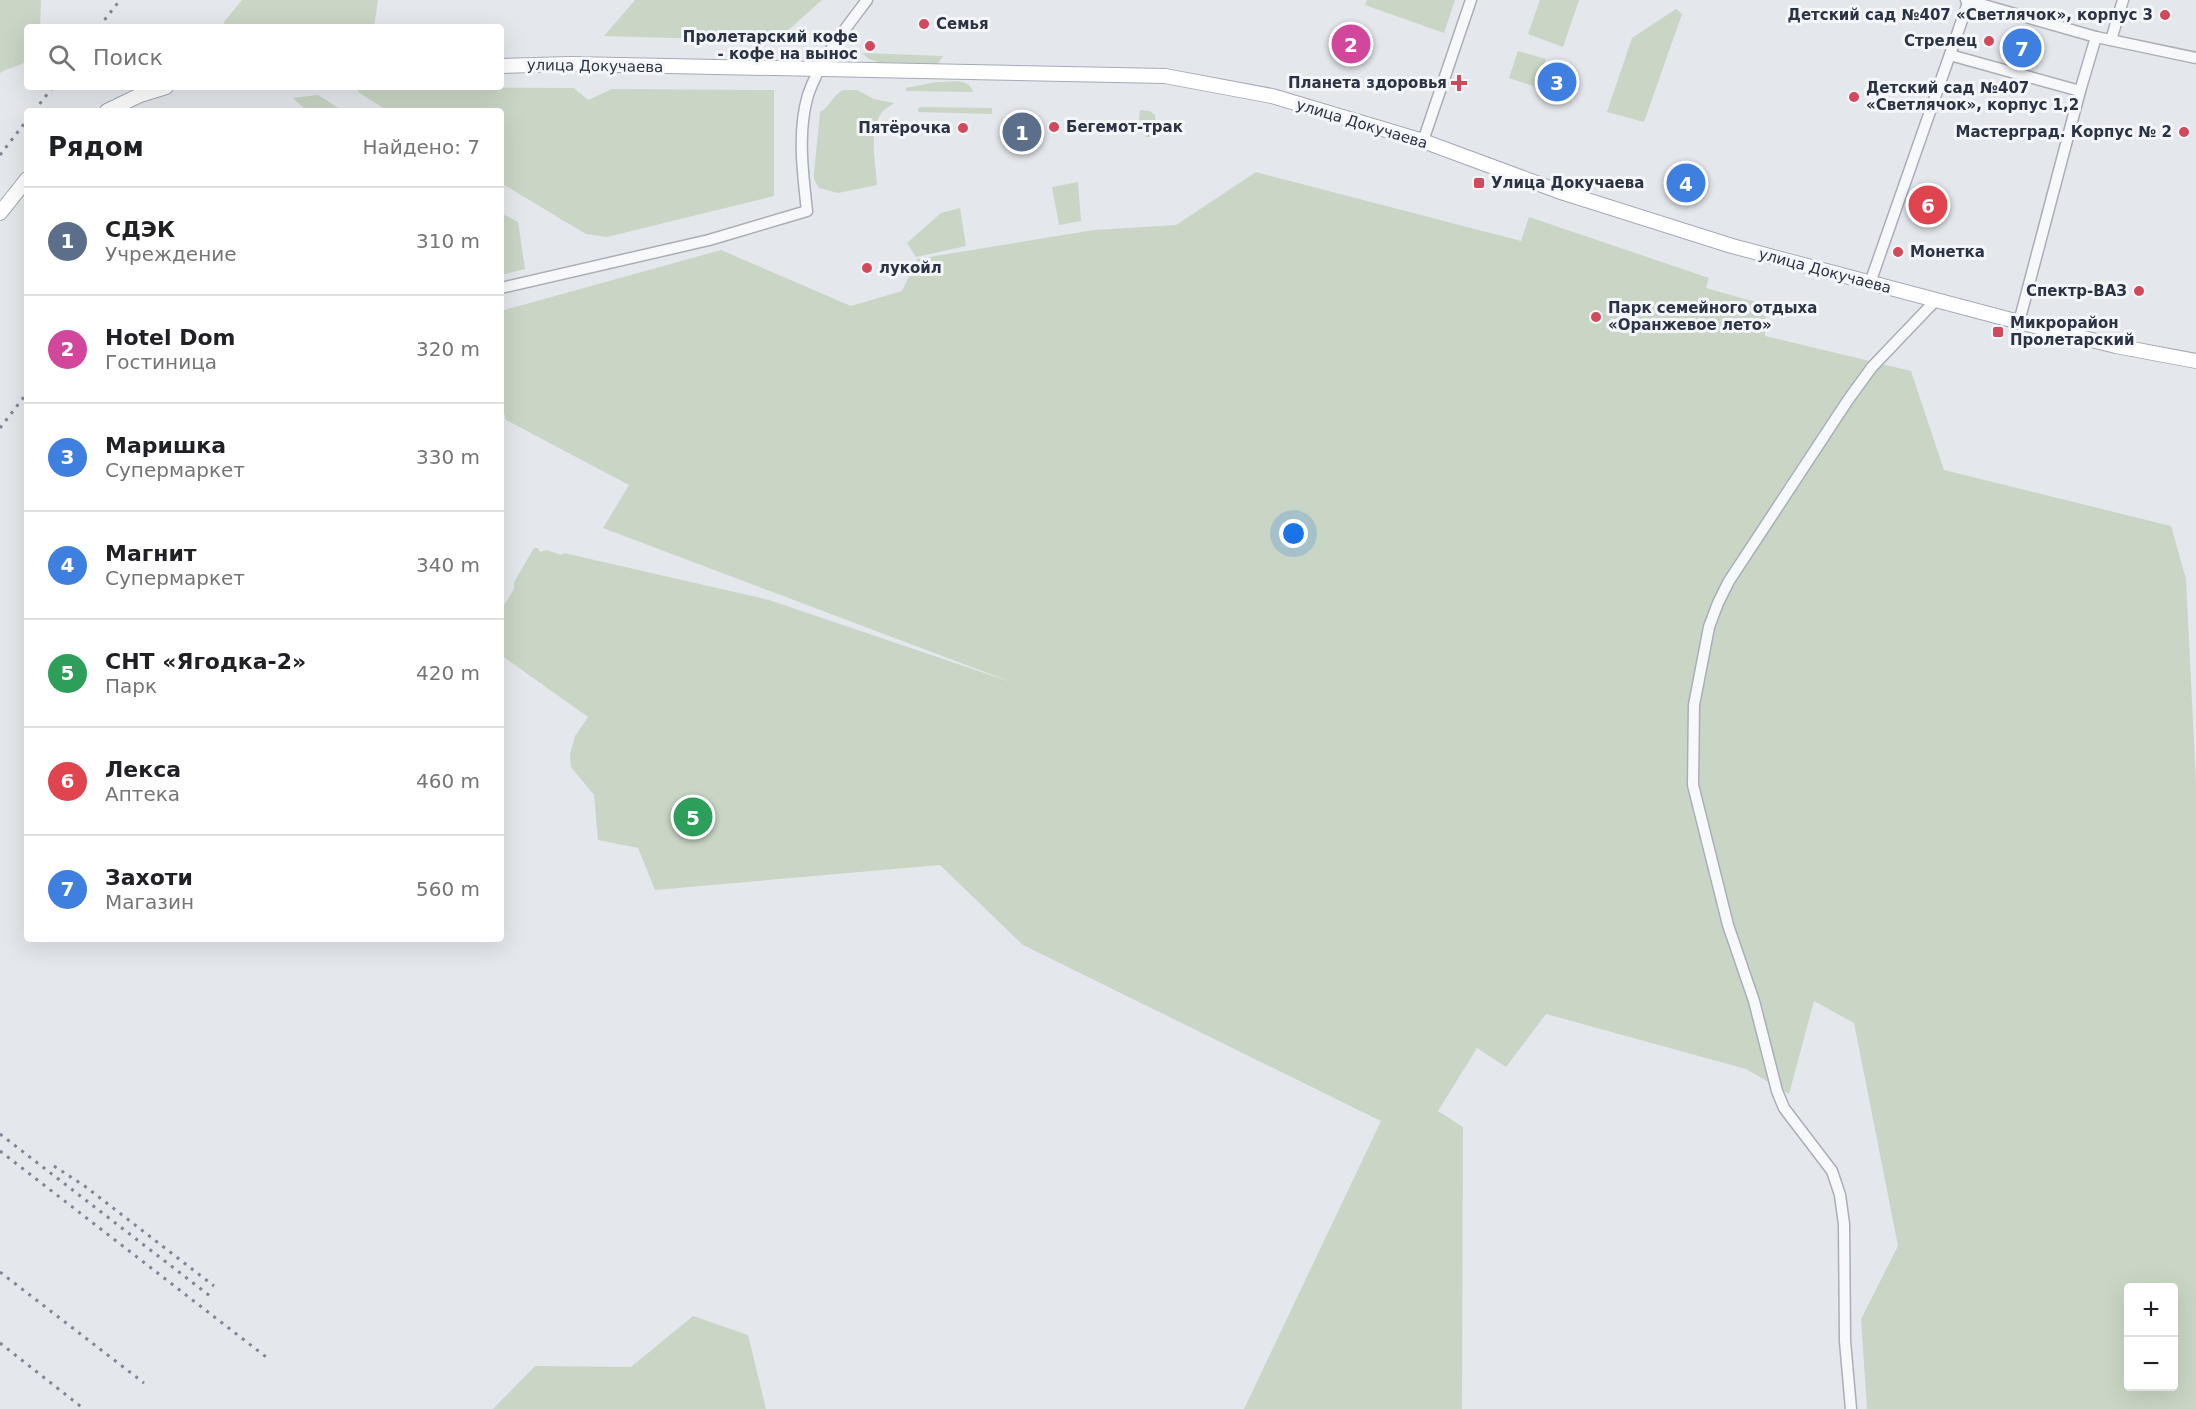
<!DOCTYPE html>
<html lang="ru">
<head>
<meta charset="utf-8">
<style>
	body { margin:0; font-family:"DejaVu Sans",sans-serif; background:#f2f2f2; color:#202124 }
	.controls { position:absolute; right:18px; bottom:18px; display:grid; overflow:hidden; border-radius:6px; box-shadow:0 6px 24px #0002 }
	.controls button { width:54px; height:54px; display:grid; place-items:center; padding:0; border:0; border-bottom:2px solid #e0e0e0; background:#fff; color:#202124; font:30px sans-serif }
	.you { position:absolute; left:1294px; top:534px; width:21px; height:21px; margin:-15px; border:4px solid #fff; border-radius:50%; background:#1a73e8; box-shadow:0 0 0 9px #1a73e833 }
	.badge { display:grid; place-items:center; width:39px; height:39px; border-radius:50%; background:#d1495b; color:#fff; font-size:20px; font-weight:700 }
	.pin { position:absolute; translate:-50% -50%; border:3px solid #fff; box-shadow:0 2px 6px #0006 }
	.list { margin:0; padding:0; list-style:none }
	h2 { display:flex; justify-content:space-between; align-items:center; height:78px; margin:0; padding:0 24px; font-size:26px }
	h2 small { font-size:20px; font-weight:400; color:#757577 }
	.list li { display:grid; grid-template-columns:39px 1fr auto; gap:18px; align-items:center; box-sizing:border-box; height:108px; padding:0 24px; border-top:2px solid #e0e0e0 }
	.list b { display:block; font-size:22px; white-space:nowrap }
	.list p { margin:0; font-size:20px; white-space:nowrap; color:#757577 }
	.list em { font-size:20px; font-style:normal; color:#757577 }
	.icon { flex:none; width:33px; height:33px; fill:none; stroke:currentColor; stroke-width:2; stroke-linecap:round; stroke-linejoin:round }
	.map { position:relative; flex:none; width:2196px; height:1409px; overflow:hidden }
	.search { position:absolute; background:#fff; box-shadow:0 6px 24px #0002; left:24px; top:24px; width:480px; height:66px; display:flex; align-items:center; gap:15px; box-sizing:border-box; padding:0 21px; border-radius:6px; color:#757577; font-size:22px }
	.panel { position:absolute; background:#fff; box-shadow:0 6px 24px #0002; left:24px; top:108px; width:480px; height:834px; border-radius:6px }
	.map>svg:first-child { display:block }
	.green { fill:#c9d6c5; fill-rule:evenodd }
	.lines { fill:none; stroke-linecap:round; stroke-linejoin:round }
	.minor-casing { stroke:#a9aeb7; stroke-width:13 }
	.major-casing { stroke:#a3abb8; stroke-width:16 }
	.minor { stroke:#f7f8fa; stroke-width:10 }
	.major { stroke:#fff; stroke-width:14 }
	.rail { stroke:#7d8696; stroke-width:3; stroke-dasharray:3 6; stroke-linecap:butt }
	.poi-dot { fill:#d1495b; stroke:#f4f6f9; stroke-width:2 }
	.labels { text-anchor:middle; dominant-baseline:central; stroke-width:6; stroke-linejoin:round; paint-order:stroke }
	.poi-label { font-size:15px; font-weight:bold; fill:#2b3445; stroke:#f4f6f9; text-anchor:start }
	.street-label { font-size:15px; fill:#2b3445; stroke:#f4f6f9 }
</style>
</head>
<body>
<div class="map">
<svg width="2196" height="1409" viewBox="0 0 2196 1409">
	<rect width="100%" height="100%" fill="#e4e7ec"/>
	<g class="green">
		<path d="M 0,0 L 41,0 L 40,27 L 27,27 L 27,60 C 19,68 9,67 0,73 Z"/>
		<path d="M 242,0 L 378,0 L 374,27 L 225,27 L 224,22 Z"/>
		<path d="M 635,0 L 822,0 L 776,41 L 604,36 Z"/>
		<path d="M 1367,0 L 1455,0 L 1444,33 L 1365,5 Z"/>
		<path d="M 1540,0 L 1579,0 L 1563,47 L 1528,34 Z"/>
		<path d="M 1676,9 L 1682,14 L 1644,122 L 1607,112 L 1632,38 Z"/>
		<path d="M 1518,51 L 1546,59 L 1536,87 L 1509,78 Z"/>
		<path d="M 862,53 L 943,56 L 938,64 L 878,62 L 869,59 Z"/>
		<path d="M 937,82 C 950,82 969,77 973,92 L 906,91 L 906,88 Z"/>
		<path d="M 360,87 L 574,88 L 588,100 L 612,89 L 774,90 L 774,196 L 607,237 L 586,234 L 501,183 L 501,111 L 388,111 L 358,92 Z"/>
		<path d="M 843,90 L 857,90 L 874,99 L 894,103 C 890,106 885,109 882,112 C 868,131 876,164 877,185 L 838,193 L 819,188 L 814,180 L 814,173 L 820,112 C 829,108 832,96 843,90 Z"/>
		<path d="M 318,95 L 343,111 L 307,111 L 293,98 Z"/>
		<path d="M 921,107 L 992,108 L 992,114 L 918,112 L 918,108 Z"/>
		<path d="M 1140,110 L 1150,111 L 1155,115 L 1157,137 L 1146,137 L 1146,121 L 1139,120 Z"/>
		<path d="M 1256,172 L 1521,241 L 1529,217 L 1709,278 L 1706,288 L 1766,305 L 1765,336 L 1911,371 L 1944,470 L 2171,526 L 2186,579 L 2196,783 L 2196,1409 L 1867,1409 L 1861,1319 L 1898,1246 L 1854,1023 L 1814,1001 L 1789,1094 L 1746,1069 L 1546,1014 L 1506,1067 L 1477,1048 L 1438,1111 L 1463,1127 L 1462,1409 L 1244,1409 L 1381,1121 L 1023,945 L 940,865 L 655,890 L 638,848 L 598,840 L 594,795 L 571,767 L 570,754 L 575,736 L 588,717 L 501,655 L 501,610 L 514,589 L 514,582 L 534,548 L 538,548 L 540,552 L 546,550 L 562,555 L 564,553 L 769,600 L 1014,683 L 603,528 L 629,485 L 506,420 L 501,401 L 501,311 L 721,250 L 851,306 L 902,291 L 917,259 L 1094,230 L 1176,225 ZM 2128,1288 L 2174,1288 L 2174,1386 L 2128,1386 Z"/>
		<path d="M 1078,182 L 1081,221 L 1059,225 L 1052,187 Z"/>
		<path d="M 960,208 L 966,246 L 916,257 L 907,243 L 941,213 Z"/>
		<path d="M 501,213 L 518,222 L 525,269 L 501,275 Z"/>
		<path d="M 693,1316 L 748,1335 L 766,1409 L 493,1409 L 535,1366 L 631,1367 Z"/>
	</g>
	<g class="lines">
		<g class="minor-casing">
			<g id="minor">
				<path d="M 1966,0 L 2096,37 L 2196,58"/>
				<path d="M 2111,40 L 2123,0"/>
				<path d="M 1950,55 L 2080,91"/>
				<path d="M 1423,141 L 1471,0"/>
				<path d="M 1870,283 L 1969,0"/>
				<path d="M 501,288 L 709,240 L 807,211 C 803,174 797,132 808,95 C 820,60 845,29 867,0"/>
				<path d="M 2019,322 L 2080,91 L 2096,37"/>
				<path d="M 1851,1409 L 1845,1341 L 1844,1224 L 1840,1195 L 1832,1171 L 1784,1108 L 1777,1091 L 1754,1001 L 1728,925 L 1693,785 L 1694,705 L 1709,627 L 1718,603 L 1729,581 L 1848,400 L 1872,367 L 1936,300"/>
			</g>
		</g>
		<g class="major-casing">
			<g id="major">
				<path d="M 501,66 L 571,64 L 1165,76 L 1272,96 L 1423,141 L 1558,191 L 1732,246 L 2019,322 L 2116,346 L 2196,361"/>
				<path d="M 107,111 L 140,95 L 166,87"/>
				<path d="M 0,213 L 27,179"/>
			</g>
		</g>
		<use href="#minor" class="minor"/>
		<use href="#major" class="major"/>
		<g class="rail">
			<path d="M 99,27 L 120,0"/>
			<path d="M 34,111 L 53,87"/>
			<path d="M 0,155 L 27,120"/>
			<path d="M 0,428 L 27,393"/>
			<path d="M 0,1134 L 210,1296"/>
			<path d="M 0,1151 L 270,1360"/>
			<path d="M 54,1166 L 86,1187 L 214,1286"/>
			<path d="M 0,1272 L 144,1383"/>
			<path d="M 0,1343 L 84,1409"/>
		</g>
	</g>
	<g class="poi-dot">
		<circle cx="2165" cy="15" r="6"/>
		<circle cx="924" cy="24" r="6"/>
		<circle cx="1989" cy="41" r="6"/>
		<circle cx="870" cy="46" r="6"/>
		<path d="M1456 74h6v6h6v6h-6v6h-6v-6h-6v-6h6z"/>
		<circle cx="1854" cy="97" r="6"/>
		<circle cx="1054" cy="127" r="6"/>
		<circle cx="963" cy="128" r="6"/>
		<circle cx="2184" cy="132" r="6"/>
		<rect x="1473" y="177" width="12" height="12" rx="3"/>
		<circle cx="1898" cy="252" r="6"/>
		<circle cx="867" cy="268" r="6"/>
		<circle cx="2139" cy="291" r="6"/>
		<circle cx="1596" cy="317" r="6"/>
		<rect x="1992" y="326" width="12" height="12" rx="3"/>
	</g>
	<g class="labels">
		<g class="poi-label">
			<text x="2153" y="15" text-anchor="end">Детский сад №407 «Светлячок», корпус 3</text>
			<text x="936" y="24">Семья</text>
			<text x="858" y="37" text-anchor="end">Пролетарский кофе<tspan x="858" dy="17">- кофе на вынос</tspan></text>
			<text x="1977" y="41" text-anchor="end">Стрелец</text>
			<text x="1447" y="83" text-anchor="end">Планета здоровья</text>
			<text x="1866" y="88">Детский сад №407<tspan x="1866" dy="17">«Светлячок», корпус 1,2</tspan></text>
			<text x="1066" y="127">Бегемот-трак</text>
			<text x="951" y="128" text-anchor="end">Пятёрочка</text>
			<text x="2172" y="132" text-anchor="end">Мастерград. Корпус № 2</text>
			<text x="1491" y="183">Улица Докучаева</text>
			<text x="1910" y="252">Монетка</text>
			<text x="879" y="268">лукойл</text>
			<text x="2127" y="291" text-anchor="end">Спектр-ВАЗ</text>
			<text x="1608" y="308">Парк семейного отдыха<tspan x="1608" dy="17">«Оранжевое лето»</tspan></text>
			<text x="2010" y="323">Микрорайон<tspan x="2010" dy="17">Пролетарский</tspan></text>
		</g>
		<g class="street-label">
			<text transform="translate(595 66) rotate(1)">улица Докучаева</text>
			<text transform="translate(1362 124) rotate(17)">улица Докучаева</text>
			<text transform="translate(1825 271) rotate(15)">улица Докучаева</text>
		</g>
	</g>
</svg>
<div class="controls">
<button>+</button>
<button>−</button>
</div>
<div class="you"></div>
<div class="pin badge" style="left:1022px;top:132px;background:#5c6f8a">1</div>
<div class="pin badge" style="left:1351px;top:44px;background:#d1479c">2</div>
<div class="pin badge" style="left:1557px;top:82px;background:#3f7fe0">3</div>
<div class="pin badge" style="left:1686px;top:183px;background:#3f7fe0">4</div>
<div class="pin badge" style="left:693px;top:817px;background:#2e9e5b">5</div>
<div class="pin badge" style="left:1928px;top:205px;background:#e0444e">6</div>
<div class="pin badge" style="left:2022px;top:48px;background:#3f7fe0">7</div>
<div class="search"><svg class="icon" aria-label="search" viewBox="0 0 24 24"><circle cx="10" cy="10" r="6"/><path d="M15 15l6 6"/></svg>Поиск</div>
<section class="panel">
<h2>Рядом<small>Найдено: 7</small></h2>
<ul class="list">
<li><span class="badge" style="background:#5c6f8a">1</span><div><b>СДЭК</b><p>Учреждение</p></div><em>310 m</em></li>
<li><span class="badge" style="background:#d1479c">2</span><div><b>Hotel Dom</b><p>Гостиница</p></div><em>320 m</em></li>
<li><span class="badge" style="background:#3f7fe0">3</span><div><b>Маришка</b><p>Супермаркет</p></div><em>330 m</em></li>
<li><span class="badge" style="background:#3f7fe0">4</span><div><b>Магнит</b><p>Супермаркет</p></div><em>340 m</em></li>
<li><span class="badge" style="background:#2e9e5b">5</span><div><b>СНТ «Ягодка-2»</b><p>Парк</p></div><em>420 m</em></li>
<li><span class="badge" style="background:#e0444e">6</span><div><b>Лекса</b><p>Аптека</p></div><em>460 m</em></li>
<li><span class="badge" style="background:#3f7fe0">7</span><div><b>Захоти</b><p>Магазин</p></div><em>560 m</em></li>
</ul>
</section>
</div>
</body>
</html>
